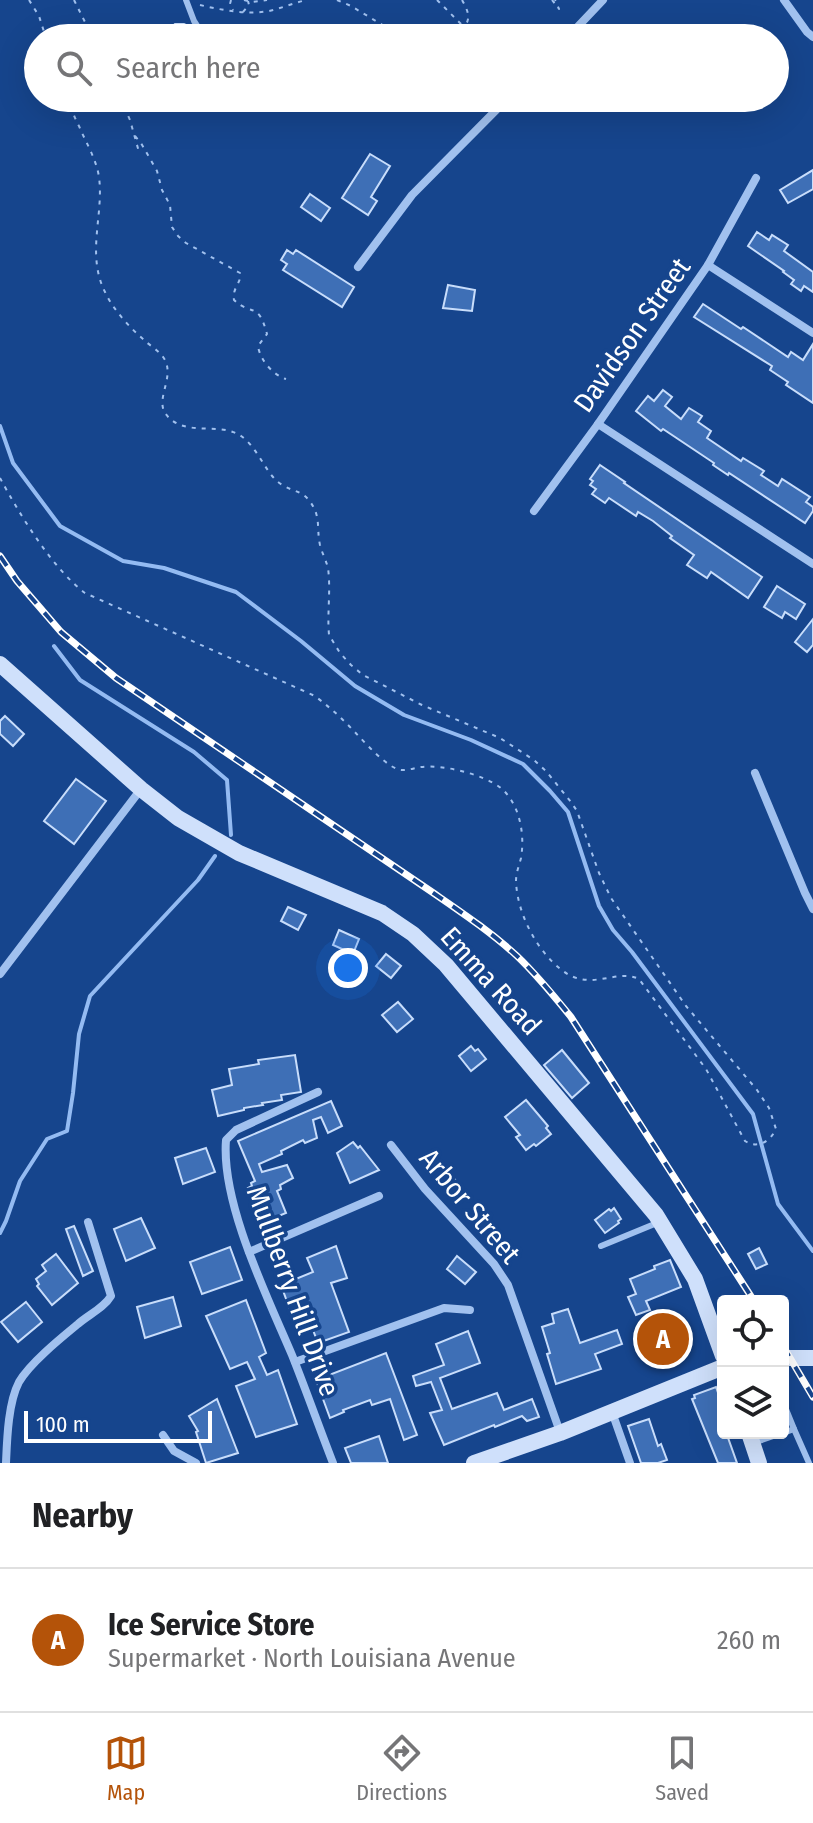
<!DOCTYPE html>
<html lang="en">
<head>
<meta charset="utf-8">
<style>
	body { margin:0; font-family:"Fira Sans Condensed",sans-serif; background:#f6f6f6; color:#202124 }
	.controls { position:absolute; right:24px; bottom:24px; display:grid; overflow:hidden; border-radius:8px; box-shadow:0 8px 32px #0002 }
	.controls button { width:72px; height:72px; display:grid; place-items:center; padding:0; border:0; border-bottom:2px solid #e0e0e0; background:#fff; color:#202124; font:40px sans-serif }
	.scale { position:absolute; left:24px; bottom:20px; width:188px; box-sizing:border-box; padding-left:8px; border:4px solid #fff; border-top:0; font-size:22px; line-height:28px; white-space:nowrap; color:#fff; -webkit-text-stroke:6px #16458d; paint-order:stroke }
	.you { position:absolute; left:348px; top:968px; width:28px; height:28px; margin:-20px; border:6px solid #fff; border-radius:50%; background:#1a73e8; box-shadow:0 0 0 12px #1a73e833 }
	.badge { display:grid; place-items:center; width:52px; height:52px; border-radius:50%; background:#b45309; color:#fff; font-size:26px; font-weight:700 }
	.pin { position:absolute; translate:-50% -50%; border:4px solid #fff; box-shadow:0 2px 8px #0006 }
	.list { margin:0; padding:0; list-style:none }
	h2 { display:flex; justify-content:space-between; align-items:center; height:104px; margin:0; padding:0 32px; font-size:34px }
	h2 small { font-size:26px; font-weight:400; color:#757577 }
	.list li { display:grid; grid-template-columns:52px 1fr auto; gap:24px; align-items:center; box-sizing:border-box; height:144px; padding:0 32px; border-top:2px solid #e0e0e0 }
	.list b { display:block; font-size:30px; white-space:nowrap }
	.list p { margin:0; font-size:26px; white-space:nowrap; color:#757577 }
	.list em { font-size:26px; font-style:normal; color:#757577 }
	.icon { flex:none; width:44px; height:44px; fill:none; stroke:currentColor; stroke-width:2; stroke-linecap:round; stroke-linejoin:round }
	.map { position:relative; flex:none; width:813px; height:1463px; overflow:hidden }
	.search { position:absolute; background:#fff; box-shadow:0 8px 32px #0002; left:24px; right:24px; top:24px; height:88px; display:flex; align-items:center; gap:20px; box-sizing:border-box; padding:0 28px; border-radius:44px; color:#757577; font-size:30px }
	.sheet { height:248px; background:#fff }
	nav { display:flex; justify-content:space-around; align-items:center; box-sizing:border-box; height:112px; border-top:2px solid #e0e0e0; background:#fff; font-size:22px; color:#757577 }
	nav a { display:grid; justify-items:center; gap:4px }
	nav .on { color:#b45309 }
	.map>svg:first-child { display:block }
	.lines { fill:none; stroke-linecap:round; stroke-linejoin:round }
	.stream { stroke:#94bbf2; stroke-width:4 }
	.building { fill:#3e6fb6; stroke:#c8ddfb; stroke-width:2 }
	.path { stroke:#a1c1ef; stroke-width:2; stroke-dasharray:4 6; stroke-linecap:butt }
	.lane { stroke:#a1c1ef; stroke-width:6 }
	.street { stroke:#a1c1ef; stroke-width:8 }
	.secondary { stroke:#cfe0fb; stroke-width:16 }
	.rail-casing { stroke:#fff; stroke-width:7 }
	.rail { stroke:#16458d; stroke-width:4; stroke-dasharray:12; stroke-linecap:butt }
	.labels { text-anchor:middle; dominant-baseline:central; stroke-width:7; stroke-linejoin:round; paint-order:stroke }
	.street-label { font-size:28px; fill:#fff; stroke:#16458d }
</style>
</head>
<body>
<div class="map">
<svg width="813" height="1463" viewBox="0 0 813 1463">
	<rect width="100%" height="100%" fill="#16458d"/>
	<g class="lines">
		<g class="stream">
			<path d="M 0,426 L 13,463 L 60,526 L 123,561 L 164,568 L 236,592 L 301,641 L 355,686 L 404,715 L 471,740 L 523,764 L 550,791 L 568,812 L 599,906 L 613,930 L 632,952 L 753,1114 L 778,1204 L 813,1251"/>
			<path d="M 54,646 L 80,680 L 194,752 L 227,780 L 231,835"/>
			<path d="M 0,1233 L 6,1221 L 20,1181 L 47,1139 L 67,1131 L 73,1093 L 79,1034 L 90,996 L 198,880 L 215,856"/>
		</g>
	</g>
	<g class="building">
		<path d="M 175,24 L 184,24 L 188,26 L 195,38 L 164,38 L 168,30 Z"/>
		<path d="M 370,154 L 390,166 L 371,197 L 377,201 L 368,215 L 342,198 Z"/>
		<path d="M 813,170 L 813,189 L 788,203 L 780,190 Z"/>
		<path d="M 310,194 L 330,208 L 321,221 L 301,207 Z"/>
		<path d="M 757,232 L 769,240 L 772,235 L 788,245 L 784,251 L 813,272 L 813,292 L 804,286 L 801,291 L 791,284 L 794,280 L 783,272 L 784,271 L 748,246 Z"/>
		<path d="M 287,250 L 293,254 L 296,250 L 354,287 L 342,307 L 283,270 L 287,264 L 281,260 Z"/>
		<path d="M 448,285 L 475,290 L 472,311 L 443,308 Z"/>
		<path d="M 703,304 L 741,329 L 743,327 L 788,357 L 791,352 L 803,360 L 813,344 L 813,403 L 786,385 L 788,382 L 770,370 L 772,366 L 694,317 Z"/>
		<path d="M 663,390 L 672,397 L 665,406 L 681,419 L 689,408 L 702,416 L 698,422 L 711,431 L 707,438 L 741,461 L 743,458 L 764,471 L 761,475 L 778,486 L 782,479 L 810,497 L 806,502 L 813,507 L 813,511 L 805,523 L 729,473 L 728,475 L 713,465 L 714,463 L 663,429 L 661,431 L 636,411 L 648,396 L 654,401 Z"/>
		<path d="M 600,465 L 625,482 L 624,483 L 762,577 L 748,598 L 711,572 L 707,578 L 687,565 L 694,555 L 670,538 L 672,536 L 653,521 L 638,512 L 636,516 L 609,498 L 605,503 L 592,494 L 596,489 L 590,485 L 593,481 L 590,479 Z"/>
		<path d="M 777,586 L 805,604 L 796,619 L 785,612 L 782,618 L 764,607 Z"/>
		<path d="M 813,619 L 813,645 L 807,652 L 795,642 Z"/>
		<path d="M 5,716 L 24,734 L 13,746 L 0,734 L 0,721 Z"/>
		<path d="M 76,779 L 106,801 L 74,844 L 44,821 Z"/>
		<path d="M 288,907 L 306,915 L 298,930 L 281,921 Z"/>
		<path d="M 339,930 L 359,939 L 353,954 L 333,945 Z"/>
		<path d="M 386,954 L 401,966 L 391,978 L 376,966 Z"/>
		<path d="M 398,1002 L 413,1019 L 397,1032 L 382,1015 Z"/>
		<path d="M 471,1046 L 475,1051 L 478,1049 L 486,1059 L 471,1071 L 459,1056 Z"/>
		<path d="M 562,1050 L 589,1083 L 572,1098 L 544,1065 Z"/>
		<path d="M 295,1055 L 301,1092 L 281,1095 L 282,1100 L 262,1103 L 263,1105 L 244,1108 L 244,1110 L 218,1116 L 212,1090 L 232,1085 L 229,1069 L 259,1064 L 258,1060 Z"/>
		<path d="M 526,1100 L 548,1126 L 546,1128 L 551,1134 L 536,1146 L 534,1144 L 526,1150 L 516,1137 L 520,1135 L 505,1117 Z"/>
		<path d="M 331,1101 L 342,1126 L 328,1133 L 321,1117 L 313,1120 L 317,1138 L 305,1143 L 303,1140 L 281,1151 L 282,1154 L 259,1164 L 262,1172 L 287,1165 L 293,1178 L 280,1185 L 281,1189 L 277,1191 L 286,1213 L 264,1222 L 248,1188 L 252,1186 L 251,1183 L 255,1181 L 238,1141 Z"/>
		<path d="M 353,1142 L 358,1148 L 360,1146 L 379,1170 L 350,1183 L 337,1153 Z"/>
		<path d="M 206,1148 L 215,1172 L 183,1184 L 175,1158 Z"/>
		<path d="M 448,1171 L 460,1186 L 453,1196 L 439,1179 Z"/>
		<path d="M 614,1208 L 621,1219 L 618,1221 L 619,1223 L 605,1233 L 595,1220 L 609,1209 L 611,1211 Z"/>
		<path d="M 141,1218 L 155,1248 L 126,1261 L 114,1229 Z"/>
		<path d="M 74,1226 L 93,1271 L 83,1276 L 66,1229 Z"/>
		<path d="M 336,1246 L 347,1278 L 331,1283 L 349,1332 L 318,1343 L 306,1312 L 293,1318 L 281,1285 L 313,1272 L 307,1258 Z"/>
		<path d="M 230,1247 L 242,1280 L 202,1294 L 190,1262 Z"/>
		<path d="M 759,1248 L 767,1264 L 756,1269 L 748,1254 Z"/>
		<path d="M 56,1254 L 78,1283 L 52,1305 L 37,1286 L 39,1284 L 36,1279 L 46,1271 L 42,1265 Z"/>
		<path d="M 457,1256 L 476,1272 L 465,1284 L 447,1269 Z"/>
		<path d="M 670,1260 L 681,1287 L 646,1301 L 650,1310 L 636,1315 L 628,1297 L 636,1294 L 630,1279 L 655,1269 L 654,1266 Z"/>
		<path d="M 173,1297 L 181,1326 L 145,1338 L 137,1307 Z"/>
		<path d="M 246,1300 L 266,1353 L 259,1357 L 267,1375 L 278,1370 L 297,1424 L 256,1437 L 236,1386 L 255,1379 L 247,1362 L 230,1369 L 206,1316 Z"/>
		<path d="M 26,1302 L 42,1322 L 18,1342 L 1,1322 Z"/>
		<path d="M 568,1309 L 580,1343 L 617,1330 L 622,1344 L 595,1354 L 601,1369 L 556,1384 L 547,1354 L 550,1353 L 542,1327 L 554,1323 L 552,1314 Z"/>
		<path d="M 680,1321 L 688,1340 L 645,1357 L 637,1338 Z"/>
		<path d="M 468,1331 L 480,1363 L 440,1378 L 452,1409 L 497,1393 L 504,1410 L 532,1399 L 539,1417 L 527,1421 L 522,1416 L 495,1427 L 494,1425 L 444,1445 L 430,1413 L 442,1410 L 431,1382 L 416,1386 L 413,1376 L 444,1365 L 436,1344 Z"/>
		<path d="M 386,1353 L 417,1435 L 404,1440 L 390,1399 L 372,1405 L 370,1400 L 343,1410 L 344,1412 L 330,1418 L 316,1380 Z"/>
		<path d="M 716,1387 L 723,1407 L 723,1436 L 727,1435 L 737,1463 L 718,1463 L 692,1399 L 695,1398 L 694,1395 Z"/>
		<path d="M 217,1399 L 238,1453 L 206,1463 L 196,1432 L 198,1431 L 189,1416 Z"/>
		<path d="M 649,1419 L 658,1446 L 661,1444 L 667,1460 L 658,1463 L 641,1463 L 628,1426 Z"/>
		<path d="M 379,1436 L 388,1463 L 351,1463 L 345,1448 Z"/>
	</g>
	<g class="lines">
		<g class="path">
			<path d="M 29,0 L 39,16 L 46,38"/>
			<path d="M 74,0 L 93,38"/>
			<path d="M 231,0 L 230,4 L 233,10"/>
			<path d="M 244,0 L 252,2 L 267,0"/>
			<path d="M 337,0 L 351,6 L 404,38"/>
			<path d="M 437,0 L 464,27 L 471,38"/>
			<path d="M 462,0 C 467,9 472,18 464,27"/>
			<path d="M 552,0 L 559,9 L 555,0"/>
			<path d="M 200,5 C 222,10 246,15 269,11 C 282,8 294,3 306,0"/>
			<path d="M 243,12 L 249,5 L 248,1"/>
			<path d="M 120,98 L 130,120 L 139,152"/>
			<path d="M 135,136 L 141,143 L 157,171 L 162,190 L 170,205 L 172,227 L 178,236 L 186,243 L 240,273 C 242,283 232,287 234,300 C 253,317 258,301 267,334 L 258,346 C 260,360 273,375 286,379"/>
			<path d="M 0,478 C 20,515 52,568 85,593 L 315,696 C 325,704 334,711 343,720 C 357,733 380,762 397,769 C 405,772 413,768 421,767 C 443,764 486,775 502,789 C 520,805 525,835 521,858 C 519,866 516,873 516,881 C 517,913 537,952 563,971 C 591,992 617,968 639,979 L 706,1069 L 745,1141 C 757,1149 770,1142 776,1129 L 769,1108 L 757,1090 L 686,1006 L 611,898 L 599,873 L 577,811 L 571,802 L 546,771 L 534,760 L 500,738 L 422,705 L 363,675 L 351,665 L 340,653 L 329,635 C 327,613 331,590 328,568 C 326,560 322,553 320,545 C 316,527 322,516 308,499 C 298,488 286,492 273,477 C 261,463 252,438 233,432 C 211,424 181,436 165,413 C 156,398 174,378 165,360 C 160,351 150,346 143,339 C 128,326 113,309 105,292 C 86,254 104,215 99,177 C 96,158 86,143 79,126 C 74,117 71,107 67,98"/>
		</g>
		<g class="lane">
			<path d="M 186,0 L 194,21 L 205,38"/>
			<path d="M 601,1246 L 657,1223"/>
			<path d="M 783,1402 L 794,1429"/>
			<path d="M 783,1433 L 794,1429 L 809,1463"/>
			<path d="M 756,1442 L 782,1433"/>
		</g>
		<g class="street">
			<path d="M 784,0 L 807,32 L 813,37"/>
			<path d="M 567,38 L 603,0"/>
			<path d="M 708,265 L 813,333"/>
			<path d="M 358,267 L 412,195 L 508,98"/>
			<path d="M 598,424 L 813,564"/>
			<path d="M 534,511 L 598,424 L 708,265 L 756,178"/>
			<path d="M 755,773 L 805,893 L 813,909"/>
			<path d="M 0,974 L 141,789"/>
			<path d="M 318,1092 L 236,1130 L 226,1140 C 221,1203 267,1296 292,1355 C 306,1390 319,1427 333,1463"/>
			<path d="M 391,1145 L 425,1189 L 494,1264 L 508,1285 L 560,1432"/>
			<path d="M 249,1252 L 379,1196"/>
			<path d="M 295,1362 L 444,1308 L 470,1310"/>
			<path d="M 612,1412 L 630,1463"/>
			<path d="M 163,1435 L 174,1451 L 196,1463"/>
			<path d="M 6,1463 C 7,1440 8,1403 19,1382 C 30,1363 61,1338 78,1324 C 88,1315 104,1308 111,1296 L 88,1222"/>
		</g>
		<g class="secondary">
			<path d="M 0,664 L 141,789 L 178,818 L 239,853 L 382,913 L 413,934 L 446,965 L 656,1215 L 695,1279 L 723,1356"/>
			<path d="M 783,1358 L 813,1358"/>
			<path d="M 749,1433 L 759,1463"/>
			<path d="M 474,1463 L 560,1433 L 723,1367"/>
		</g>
		<g class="rail-casing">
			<g id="rail">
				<path d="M 0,556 L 17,581 L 61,632 L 116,678 L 432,892 C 461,912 491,932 517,956 C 537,975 554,996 571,1017 L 754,1301"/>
				<path d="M 783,1346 L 813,1397"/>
			</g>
		</g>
		<use href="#rail" class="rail"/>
	</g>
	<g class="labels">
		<g class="street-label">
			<text transform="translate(632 335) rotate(-55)">Davidson Street</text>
			<text transform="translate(491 981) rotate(48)">Emma Road</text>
			<text transform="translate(470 1206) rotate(50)">Arbor Street</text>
			<text transform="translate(293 1291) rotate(70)">Mullberry Hill Drive</text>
		</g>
	</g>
</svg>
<div class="controls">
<button><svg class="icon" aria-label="locate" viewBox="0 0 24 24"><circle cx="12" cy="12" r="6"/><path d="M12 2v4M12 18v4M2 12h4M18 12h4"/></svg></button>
<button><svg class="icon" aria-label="layers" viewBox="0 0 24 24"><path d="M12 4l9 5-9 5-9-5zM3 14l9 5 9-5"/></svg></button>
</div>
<div class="scale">100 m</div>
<div class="you"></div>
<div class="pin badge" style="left:663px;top:1339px">A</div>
<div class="search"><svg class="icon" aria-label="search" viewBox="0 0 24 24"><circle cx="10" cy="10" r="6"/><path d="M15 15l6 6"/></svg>Search here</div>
</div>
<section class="sheet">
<h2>Nearby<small></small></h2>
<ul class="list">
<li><span class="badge">A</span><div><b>Ice Service Store</b><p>Supermarket · North Louisiana Avenue</p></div><em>260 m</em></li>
</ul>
</section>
<nav>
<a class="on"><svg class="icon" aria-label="map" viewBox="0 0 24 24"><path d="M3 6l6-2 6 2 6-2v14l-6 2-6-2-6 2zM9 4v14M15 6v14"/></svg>Map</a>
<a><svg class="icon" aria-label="directions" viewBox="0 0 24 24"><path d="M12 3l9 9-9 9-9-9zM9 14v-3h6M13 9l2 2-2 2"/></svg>Directions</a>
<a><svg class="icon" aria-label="saved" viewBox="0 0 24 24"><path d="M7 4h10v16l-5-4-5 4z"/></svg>Saved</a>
</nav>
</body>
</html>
